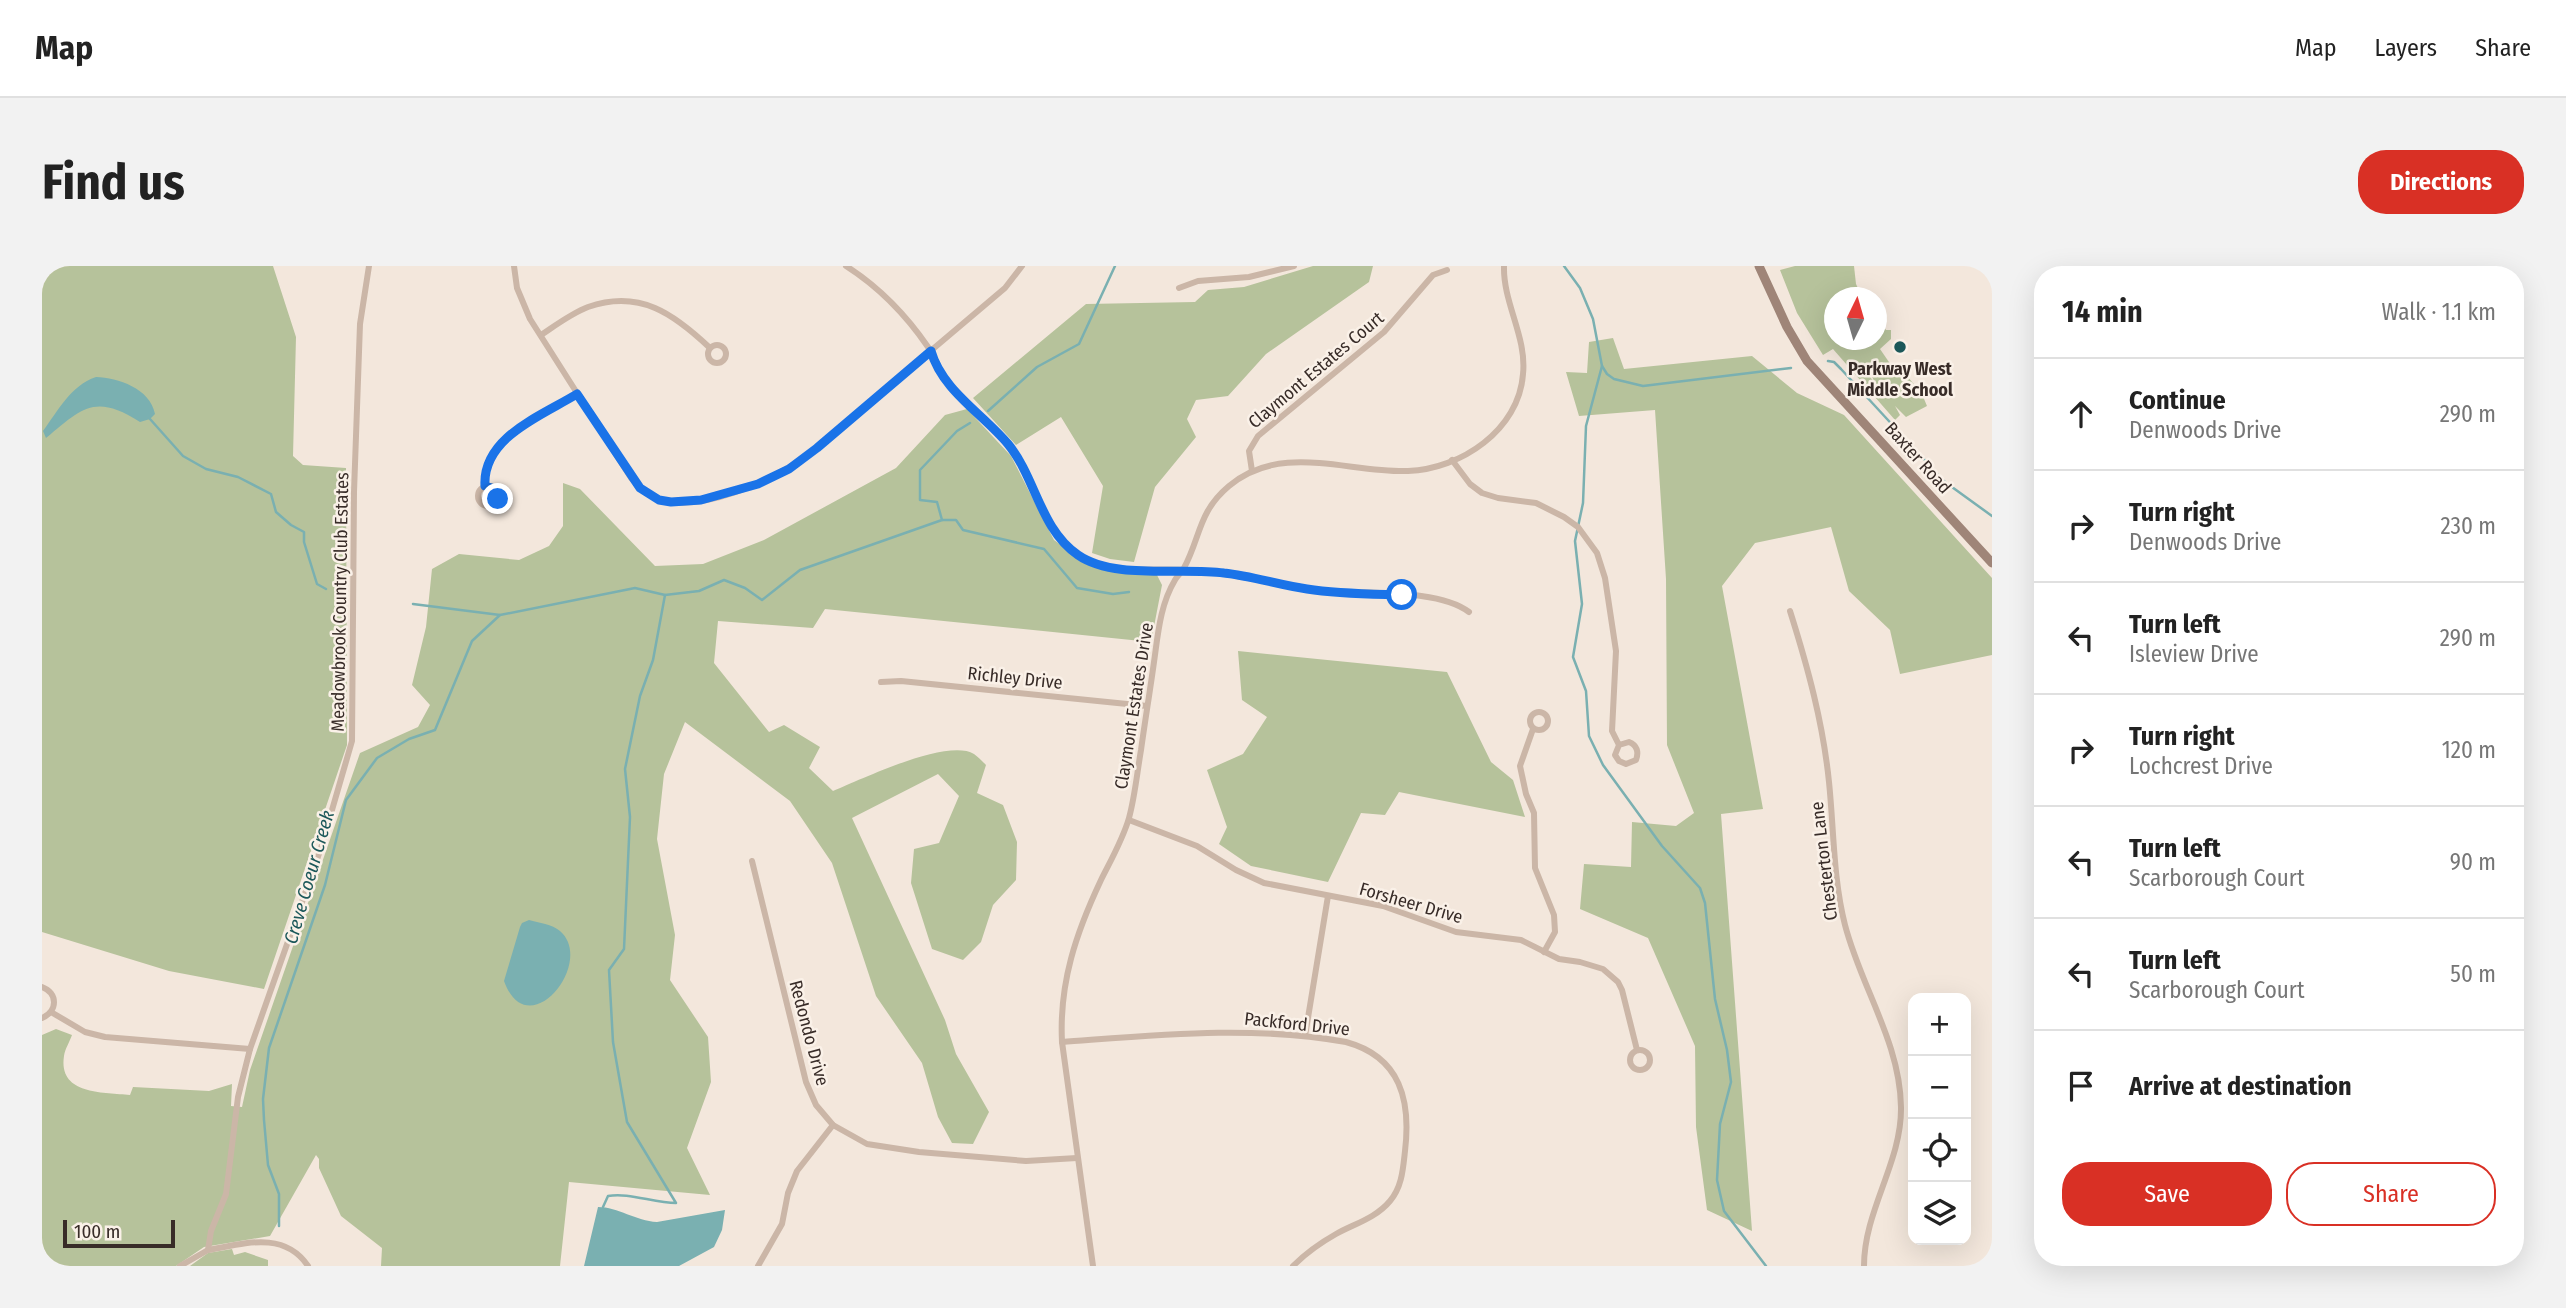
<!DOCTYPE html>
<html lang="en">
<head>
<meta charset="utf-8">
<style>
	body { margin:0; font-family:"Fira Sans Condensed",sans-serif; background:#f2f2f2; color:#222 }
	.controls { position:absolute; right:21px; bottom:21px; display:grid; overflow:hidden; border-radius:14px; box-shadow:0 7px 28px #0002 }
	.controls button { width:63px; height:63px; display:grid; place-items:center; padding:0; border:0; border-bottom:2px solid #e0e0e0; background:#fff; color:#222; font:35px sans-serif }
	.compass { position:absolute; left:1782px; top:21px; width:63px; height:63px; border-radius:50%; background:#fff; box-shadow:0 7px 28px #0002; rotate:5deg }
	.scale { position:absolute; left:21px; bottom:18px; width:112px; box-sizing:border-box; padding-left:7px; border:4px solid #382c28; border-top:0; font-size:19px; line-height:24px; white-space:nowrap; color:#382c28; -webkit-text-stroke:5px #faf1e8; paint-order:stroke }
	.stop { position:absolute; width:21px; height:21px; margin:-16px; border:5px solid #1a73e8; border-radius:50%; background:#fff }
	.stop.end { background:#1a73e8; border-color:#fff; box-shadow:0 2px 7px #0008 }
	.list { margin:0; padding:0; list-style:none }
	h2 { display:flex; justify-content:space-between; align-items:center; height:91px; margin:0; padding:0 28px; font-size:30px }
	h2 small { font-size:23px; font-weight:400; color:#767676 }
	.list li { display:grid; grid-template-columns:46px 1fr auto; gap:21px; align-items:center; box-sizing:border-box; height:112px; padding:0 28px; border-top:2px solid #e0e0e0 }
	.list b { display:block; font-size:26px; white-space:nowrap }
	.list p { margin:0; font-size:23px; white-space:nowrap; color:#767676 }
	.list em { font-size:23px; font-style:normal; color:#767676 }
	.actions { display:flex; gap:14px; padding:21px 28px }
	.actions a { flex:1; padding:16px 0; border:2px solid #d93025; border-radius:28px; text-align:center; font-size:24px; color:#d93025 }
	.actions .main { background:#d93025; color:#fff }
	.icon { flex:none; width:38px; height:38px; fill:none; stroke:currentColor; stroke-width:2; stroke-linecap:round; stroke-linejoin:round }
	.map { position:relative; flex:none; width:1950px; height:1000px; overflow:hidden; border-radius:28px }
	header { display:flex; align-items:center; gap:42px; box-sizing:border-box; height:98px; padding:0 35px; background:#fff; border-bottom:2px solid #e0e0e0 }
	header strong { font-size:33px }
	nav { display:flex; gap:38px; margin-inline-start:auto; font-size:24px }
	.intro { display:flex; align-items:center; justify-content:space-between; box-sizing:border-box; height:168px; padding:0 42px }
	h1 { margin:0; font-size:49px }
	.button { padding:18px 32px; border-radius:28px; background:#d93025; color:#fff; font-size:24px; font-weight:700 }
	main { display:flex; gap:42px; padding:0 42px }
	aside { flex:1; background:#fff; border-radius:28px; box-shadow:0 7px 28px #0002 }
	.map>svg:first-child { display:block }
	.green { fill:#b6c29b }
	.water { fill:#7ab0b1 }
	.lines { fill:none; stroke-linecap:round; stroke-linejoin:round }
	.stream { stroke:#7ab0b1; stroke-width:2.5 }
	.minor { stroke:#cbb6a7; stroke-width:6 }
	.secondary { stroke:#9f8578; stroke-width:9 }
	.route { stroke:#1a73e8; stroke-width:9 }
	.poi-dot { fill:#1c585a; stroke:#faf1e8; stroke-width:2.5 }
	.labels { text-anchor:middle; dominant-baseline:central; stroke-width:5; stroke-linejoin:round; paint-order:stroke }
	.poi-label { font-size:18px; font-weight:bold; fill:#382c28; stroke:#faf1e8 }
	.street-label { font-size:18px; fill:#382c28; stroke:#faf1e8 }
	.water-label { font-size:19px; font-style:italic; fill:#1c585a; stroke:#faf1e8 }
</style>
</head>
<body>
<header>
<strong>Map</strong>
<nav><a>Map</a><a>Layers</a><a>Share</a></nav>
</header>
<div class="intro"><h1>Find us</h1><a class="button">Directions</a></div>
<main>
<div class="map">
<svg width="1950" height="1000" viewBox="0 0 1950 1000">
	<rect width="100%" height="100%" fill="#f3e7dc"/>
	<g class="green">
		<path d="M 0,0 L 231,0 L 254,71 L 251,190 L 261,199 L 304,202 L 305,479 L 222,723 L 127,705 L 0,666 Z"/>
		<path d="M 1271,0 L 1331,0 L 1327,16 L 1224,88 L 1186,130 L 1154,134 L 1145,153 L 1154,171 L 1113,221 L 1092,296 L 1068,293 L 1050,287 L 1061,220 L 1019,151 L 974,179 L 931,132 L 1044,38 L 1153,36 L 1166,24 L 1202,21 Z"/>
		<path d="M 1753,0 L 1812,0 L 1814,18 L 1820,31 L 1792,32 L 1792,74 L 1834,74 L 1835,51 L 1844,64 L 1849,64 L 1849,73 L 1838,83 L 1849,99 L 1828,111 L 1834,118 L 1830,111 L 1855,98 L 1880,128 L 1885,140 L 1864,151 L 1853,140 L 1858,149 L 1853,154 L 1791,83 L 1781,89 L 1755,47 L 1738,4 Z"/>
		<path d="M 1571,72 L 1582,103 L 1710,90 L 1755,127 L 1802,149 L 1950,312 L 1950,389 L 1858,408 L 1848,364 L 1807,325 L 1789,261 L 1713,277 L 1680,320 L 1721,543 L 1679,548 L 1710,965 L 1665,944 L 1654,861 L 1653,780 L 1606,672 L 1538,643 L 1542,598 L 1589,601 L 1590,556 L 1634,560 L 1652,547 L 1625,479 L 1624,313 L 1613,144 L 1537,150 L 1524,106 L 1545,107 L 1547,76 Z"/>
		<path d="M 925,143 L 969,190 L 1012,274 L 1044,297 L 1069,305 L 1115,309 L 1120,319 L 1109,376 L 783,343 L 771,362 L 676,355 L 672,397 L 727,466 L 742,459 L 778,481 L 767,502 L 791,525 C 820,513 905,472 932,488 C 936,491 941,496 944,499 L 935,527 L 961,539 L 975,576 L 974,614 L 951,639 L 939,676 L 921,694 L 890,683 L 869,617 L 872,583 L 897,577 L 917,530 L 896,508 L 810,552 L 903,754 L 914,788 L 947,846 L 931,878 L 910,877 L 896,851 L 880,797 L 834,730 L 790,597 L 748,535 L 643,456 L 622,508 L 615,573 L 633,669 L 628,714 L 666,771 L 669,816 L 645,882 L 668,929 L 527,916 L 518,1000 L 339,1000 L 340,982 L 299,950 L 277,902 L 277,893 L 274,889 L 228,970 L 162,981 L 134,1000 L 0,1000 L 0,769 L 14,763 L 30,769 C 28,775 23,783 22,790 C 16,829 61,826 88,829 L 91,821 L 167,825 L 190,818 L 189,840 L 200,841 L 208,804 L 318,487 L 376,461 L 388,439 L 370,419 L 384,361 L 390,303 L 417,288 L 477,294 L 507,280 L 521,260 L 521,217 L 538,223 L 613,300 L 661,298 L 722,274 L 854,202 L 903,149 Z"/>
		<path d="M 1196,385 L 1405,406 L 1449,496 L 1471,514 L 1483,551 L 1357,526 L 1343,549 L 1319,547 L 1286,616 L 1209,600 L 1177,578 L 1185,561 L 1165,504 L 1201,488 L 1225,451 L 1200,434 Z"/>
		<path d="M 190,983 L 192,989 L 203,986 L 226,994 L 226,1000 L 148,1000 L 166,987 Z"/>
	</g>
	<g class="water">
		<path d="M 54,111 C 76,112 108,122 113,148 L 108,153 L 98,156 C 53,127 40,142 4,172 L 1,165 C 16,145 28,120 54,111 Z"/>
		<path d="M 487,654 C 497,657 510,658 518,665 C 554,696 486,781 462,715 L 478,661 L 480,657 Z"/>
		<path d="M 556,941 C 576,941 594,955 615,956 L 683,944 L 680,964 L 672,981 L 637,1000 L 542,1000 Z"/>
	</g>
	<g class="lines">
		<g class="stream">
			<path d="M 1522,0 L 1538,22 L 1551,53 L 1560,100 L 1565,108 L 1572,113 L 1601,120 L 1749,102"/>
			<path d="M 1786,95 L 1792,96 L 1799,103 L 1903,216 L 1950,250"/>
			<path d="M 1560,100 L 1544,160 L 1541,237 L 1533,275 L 1540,338 L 1531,391 L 1544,425 L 1547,470 L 1561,499 L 1620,580 L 1658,622 L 1663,637 L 1673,733 L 1685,784 L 1689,816 L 1678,858 L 1675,914 L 1682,945 L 1724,1000"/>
			<path d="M 946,145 L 995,101 L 1037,78 L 1073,0"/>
			<path d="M 108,153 L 141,190 L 164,203 L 196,211 L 229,228 L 234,246 L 249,259 L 262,266 L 262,276 L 275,318 L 284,323"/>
			<path d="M 900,254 L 914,254 L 921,264 L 1002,283 L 1035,322 L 1071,328 L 1087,326"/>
			<path d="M 371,338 L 458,349"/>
			<path d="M 561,941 L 566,930 C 586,926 612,937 634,937 L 585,856 L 571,776 L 567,704 L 582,683 L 588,551 L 583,503 L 598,430 L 611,394 L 623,329"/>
			<path d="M 237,960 L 237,928 L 226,899 L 222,854 L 221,833 L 227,782 L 283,619 L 304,534 L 335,492 L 367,473 L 393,464 L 430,375 L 458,349 L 593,322 L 623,329 L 657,325 L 682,314 L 703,322 L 720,334 L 758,304 L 900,254 L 895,236 L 878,234 L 878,204 L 915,165 L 928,157"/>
		</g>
		<g class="minor">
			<path d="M 472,0 L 475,22 L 488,53 L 589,212 C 597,221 606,231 619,234 C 661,246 727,215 762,192 L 963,22 L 980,0"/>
			<path d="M 804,0 C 837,21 864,49 886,81 C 893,91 897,104 904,114 C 924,141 954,160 973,188 C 998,223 1003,276 1046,294 C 1078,308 1113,302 1146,304 C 1187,306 1226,317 1266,323 C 1310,330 1393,320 1427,346"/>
			<path d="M 1137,22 L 1156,15 L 1207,11 L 1252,0"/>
			<path d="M 499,69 C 514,59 530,47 546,41 C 598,23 632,48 668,82"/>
			<circle cx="675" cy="88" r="9"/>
			<path d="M 1410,194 L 1428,218 L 1440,227 L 1456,232 L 1494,237 L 1522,251 L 1536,261 L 1555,287 L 1563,312 L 1574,385 L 1570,465 L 1577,479 L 1573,489 L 1577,495 L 1584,498 L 1594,494 C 1597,486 1595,479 1587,476 L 1577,479"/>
			<path d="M 1210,205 L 1207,185 L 1216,170 L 1342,66 L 1391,9 L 1405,4"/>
			<circle cx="446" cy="230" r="10"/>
			<path d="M 443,220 C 440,171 501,149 535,128"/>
			<path d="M 1748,345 C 1766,402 1781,457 1787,516 C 1792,564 1791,612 1803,659 C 1819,721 1858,776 1859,841 C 1860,896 1822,944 1822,1000"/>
			<path d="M 839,416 L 859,415 L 1105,440"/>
			<circle cx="1497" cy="455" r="9"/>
			<path d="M 1491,463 L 1478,500 L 1484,528 L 1492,547 L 1493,602 L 1512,649 L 1513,666 L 1502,686"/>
			<path d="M 1087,554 L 1155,580 L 1194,604 L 1222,617 L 1341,640 L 1414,666 L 1479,674 L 1517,693 L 1538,696 L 1561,703 L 1576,716 L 1580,724 L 1595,784"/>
			<path d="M 710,595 L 764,816 L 774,839 L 791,859 L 825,878 L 877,886 L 984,895 L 1035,892"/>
			<path d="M 0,721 C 16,727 16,745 0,752"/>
			<path d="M 9,746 L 43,766 L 63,771 L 208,783"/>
			<path d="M 1263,770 L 1286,630"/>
			<path d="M 1020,776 C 1115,769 1209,759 1304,776 C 1359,791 1369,835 1363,885 C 1361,903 1360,921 1348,935 C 1334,952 1312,958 1294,968 C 1278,977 1264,987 1251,1000"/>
			<circle cx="1598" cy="794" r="10"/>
			<path d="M 166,984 C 201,978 242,964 266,1000"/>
			<path d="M 138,1000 L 166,984 L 169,965 L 184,928 L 196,831 L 208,783 L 279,582 L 310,475 L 312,226 L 318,58 L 327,0"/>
			<path d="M 716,1000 L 740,958 L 746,927 L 755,905 L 791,859"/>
			<path d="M 1051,1000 L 1020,776 C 1017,717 1034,667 1059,614 C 1069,594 1081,573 1087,552 C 1093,530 1095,507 1099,484 C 1103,455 1108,425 1112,396 C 1116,368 1118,339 1133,314 C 1135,310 1140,306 1142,302 C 1159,270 1156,246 1187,220 C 1239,176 1306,207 1366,205 C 1419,203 1477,164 1481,108 C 1485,71 1461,37 1462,0"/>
		</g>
		<path class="secondary" d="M 1717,0 L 1745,61 L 1765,95 L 1950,297"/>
	</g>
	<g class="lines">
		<path class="route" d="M 456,233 L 453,223 L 443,220 C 440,171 501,149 535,128 L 598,222 L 617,234 L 629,236 L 659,234 L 716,218 L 747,203 L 775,182 L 889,85 C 900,124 941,148 966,178 C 994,212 998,263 1036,289 C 1072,314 1139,301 1182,307 C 1210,310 1237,319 1265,323 C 1297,328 1328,328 1360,329"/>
	</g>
	<circle class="poi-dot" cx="1858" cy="81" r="7"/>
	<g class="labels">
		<g class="poi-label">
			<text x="1858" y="103">Parkway West<tspan x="1858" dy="21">Middle School</tspan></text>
		</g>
		<g class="street-label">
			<text transform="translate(1274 104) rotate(-40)">Claymont Estates Court</text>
			<text transform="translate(1876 192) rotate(48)">Baxter Road</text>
			<text transform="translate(298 336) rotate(-89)">Meadowbrook Country Club Estates</text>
			<text transform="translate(973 412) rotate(6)">Richley Drive</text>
			<text transform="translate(1092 440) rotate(-81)">Claymont Estates Drive</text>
			<text transform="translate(1782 595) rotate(-97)">Chesterton Lane</text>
			<text transform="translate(1369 637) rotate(16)">Forsheer Drive</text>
			<text transform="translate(1255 758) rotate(6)">Packford Drive</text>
			<text transform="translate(767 767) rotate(75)">Redondo Drive</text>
		</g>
		<g class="water-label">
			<text transform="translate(267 611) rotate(-74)">Creve Coeur Creek</text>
		</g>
	</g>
</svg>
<div class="controls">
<button>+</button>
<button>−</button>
<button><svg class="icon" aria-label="locate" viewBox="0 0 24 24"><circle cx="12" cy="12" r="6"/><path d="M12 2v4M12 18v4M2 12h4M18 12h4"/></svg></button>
<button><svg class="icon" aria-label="layers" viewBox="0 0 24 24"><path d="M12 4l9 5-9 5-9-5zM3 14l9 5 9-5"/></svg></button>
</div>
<svg class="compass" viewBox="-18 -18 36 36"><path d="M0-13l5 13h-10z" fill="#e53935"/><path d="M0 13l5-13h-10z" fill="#767676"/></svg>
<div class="scale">100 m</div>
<div class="stop" style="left:1360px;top:329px"></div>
<div class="stop end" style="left:456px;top:233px"></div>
</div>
<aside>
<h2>14 min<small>Walk · 1.1 km</small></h2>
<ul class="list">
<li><svg class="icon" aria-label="ahead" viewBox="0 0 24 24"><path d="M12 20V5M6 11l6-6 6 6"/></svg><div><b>Continue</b><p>Denwoods Drive</p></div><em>290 m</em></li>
<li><svg class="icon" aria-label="right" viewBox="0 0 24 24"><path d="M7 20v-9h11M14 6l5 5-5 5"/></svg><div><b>Turn right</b><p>Denwoods Drive</p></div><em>230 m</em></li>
<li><svg class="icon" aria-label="left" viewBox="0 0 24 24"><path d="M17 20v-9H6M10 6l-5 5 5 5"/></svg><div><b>Turn left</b><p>Isleview Drive</p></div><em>290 m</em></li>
<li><svg class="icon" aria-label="right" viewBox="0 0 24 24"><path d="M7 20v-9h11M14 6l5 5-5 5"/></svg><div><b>Turn right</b><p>Lochcrest Drive</p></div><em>120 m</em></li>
<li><svg class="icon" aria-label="left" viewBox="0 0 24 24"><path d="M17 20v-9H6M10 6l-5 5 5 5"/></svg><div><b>Turn left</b><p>Scarborough Court</p></div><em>90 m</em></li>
<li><svg class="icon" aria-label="left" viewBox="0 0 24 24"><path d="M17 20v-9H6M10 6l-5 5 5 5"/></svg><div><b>Turn left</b><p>Scarborough Court</p></div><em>50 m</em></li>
<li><svg class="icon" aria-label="arrive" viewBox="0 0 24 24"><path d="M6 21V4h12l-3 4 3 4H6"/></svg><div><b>Arrive at destination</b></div></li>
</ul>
<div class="actions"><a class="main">Save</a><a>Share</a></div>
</aside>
</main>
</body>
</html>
